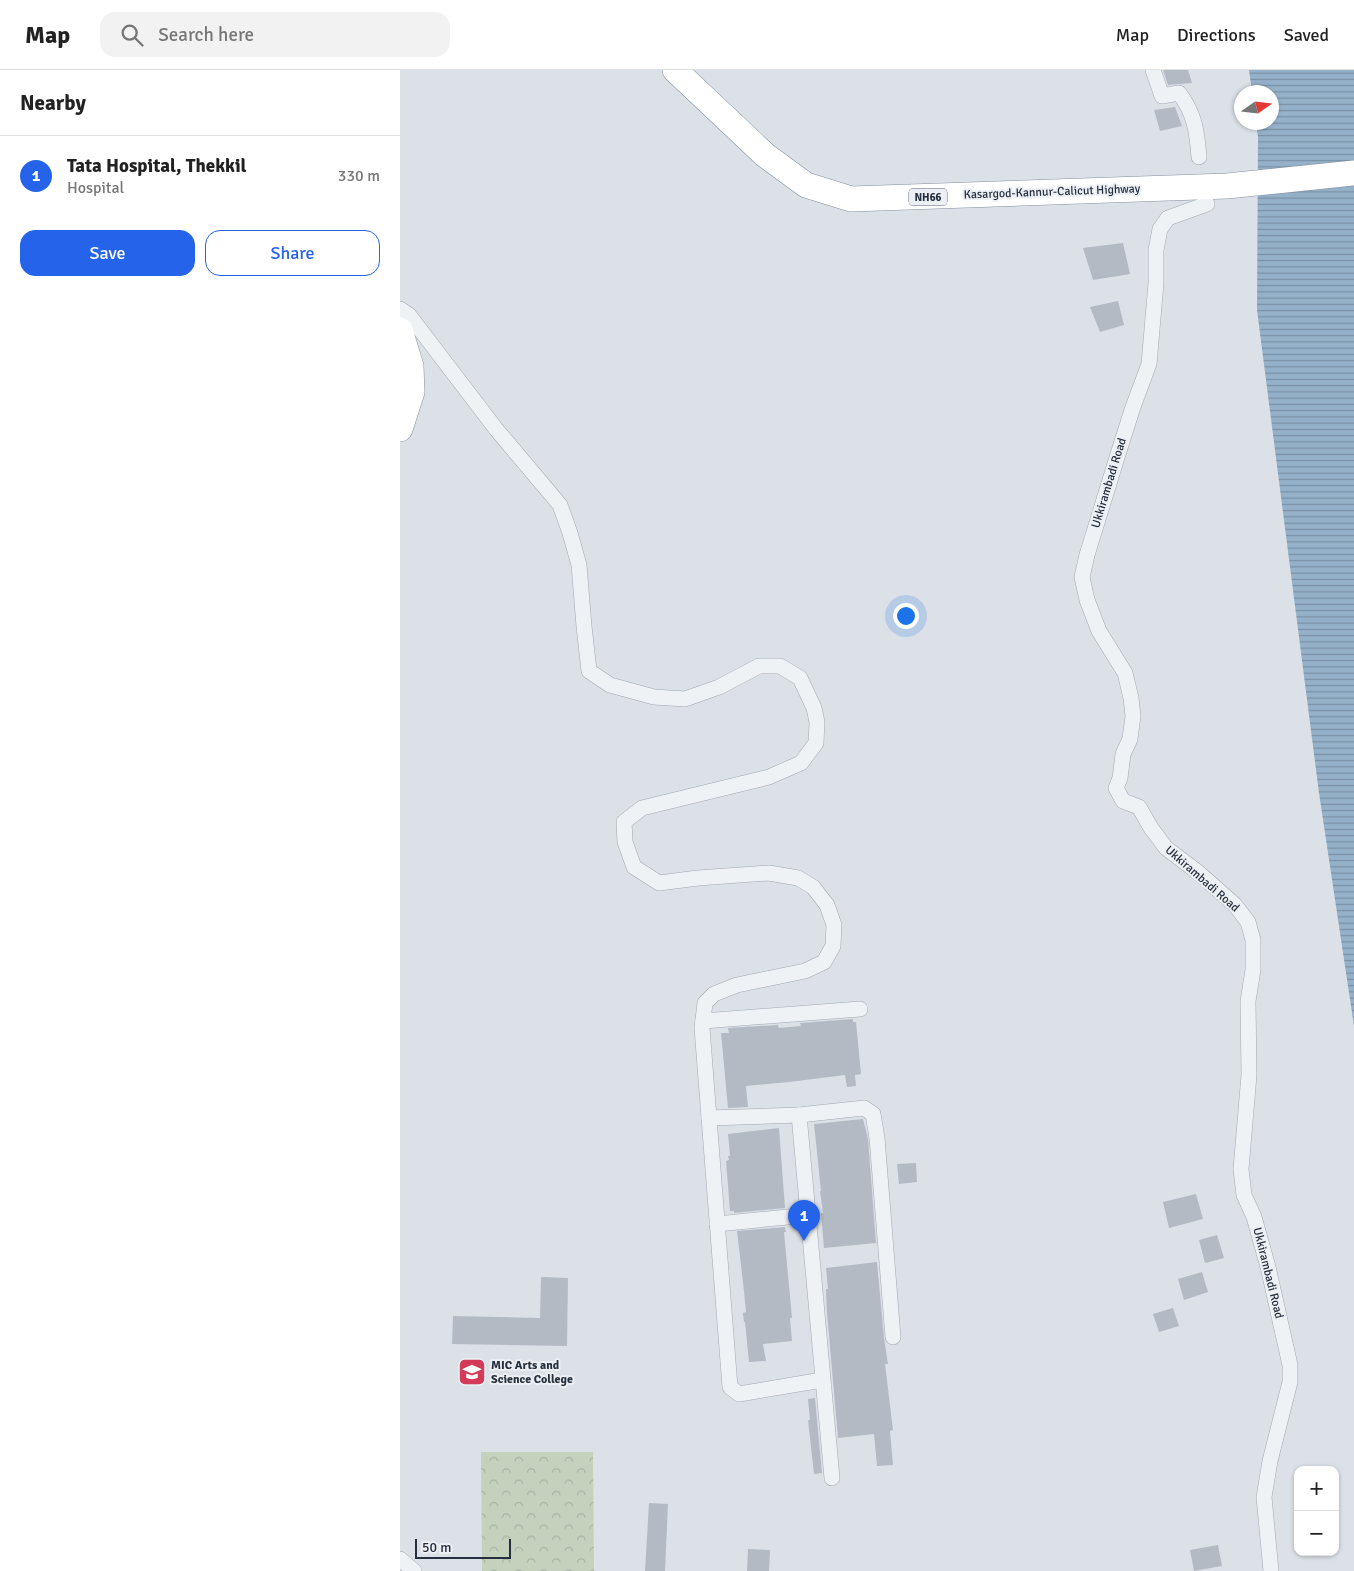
<!DOCTYPE html>
<html lang="en">
<head>
<meta charset="utf-8">
<style>
	body { margin:0; font-family:Signika,sans-serif; background:#f2f2f2; color:#222 }
	.controls { position:absolute; right:15px; bottom:15px; display:grid; overflow:hidden; border-radius:10px; box-shadow:0 1px 4px #0004 }
	.controls button { width:45px; height:45px; display:grid; place-items:center; padding:0; border:0; border-bottom:1px solid #e0e0e0; background:#fff; color:#222; font:25px sans-serif }
	.compass { position:absolute; left:834px; top:15px; width:45px; height:45px; border-radius:50%; background:#fff; box-shadow:0 1px 4px #0004; rotate:76deg }
	.scale { position:absolute; left:15px; bottom:12px; width:96px; box-sizing:border-box; padding-left:5px; border:2px solid #262f3e; border-top:0; font-size:14px; line-height:18px; white-space:nowrap; color:#262f3e; -webkit-text-stroke:4px #ecf0f5; paint-order:stroke }
	.you { position:absolute; left:505px; top:545px; width:18px; height:18px; margin:-12px; border:4px solid #fff; border-radius:50%; background:#1a73e8; box-shadow:0 0 0 8px #1a73e833 }
	.badge { display:grid; place-items:center; width:32px; height:32px; border-radius:50%; background:#2563eb; color:#fff; font-size:16px; font-weight:700 }
	.pin { position:absolute; translate:-50% -41px; filter:drop-shadow(0 1px 2px #0008) }
	.pin::after { content:''; position:absolute; top:26px; width:18px; height:15px; background:inherit; clip-path:polygon(0 0,100% 0,50% 100%) }
	.list { margin:0; padding:0; list-style:none }
	h2 { display:flex; justify-content:space-between; align-items:center; height:65px; margin:0; padding:0 20px; font-size:21px }
	h2 small { font-size:16px; font-weight:400; color:#767676 }
	.list li { display:grid; grid-template-columns:32px 1fr auto; gap:15px; align-items:center; box-sizing:border-box; height:80px; padding:0 20px; border-top:1px solid #e0e0e0 }
	.list b { display:block; font-size:19px; white-space:nowrap }
	.list p { margin:0; font-size:16px; white-space:nowrap; color:#767676 }
	.list em { font-size:16px; font-style:normal; color:#767676 }
	.actions { display:flex; gap:10px; padding:15px 20px }
	.actions a { flex:1; padding:11px 0; border:1px solid #2563eb; border-radius:15px; text-align:center; font-size:18px; color:#2563eb }
	.actions .main { background:#2563eb; color:#fff }
	.icon { flex:none; width:28px; height:28px; fill:none; stroke:currentColor; stroke-width:2; stroke-linecap:round; stroke-linejoin:round }
	.map { position:relative; flex:none; width:954px; height:1501px; overflow:hidden }
	header { display:flex; align-items:center; gap:30px; box-sizing:border-box; height:70px; padding:0 25px; background:#fff; border-bottom:1px solid #e0e0e0 }
	header strong { font-size:24px }
	nav { display:flex; gap:28px; margin-inline-start:auto; font-size:18px }
	.search { width:350px; height:45px; background:#f2f2f2; display:flex; align-items:center; gap:12px; box-sizing:border-box; padding:0 18px; border-radius:15px; color:#767676; font-size:19px }
	main { display:flex }
	aside { flex:1; background:#fff }
	.map>svg:first-child { display:block }
	.park { fill:url(#park-crowns) }
	.water { fill:url(#water-rules) }
	.building { fill:#b3bac4 }
	.lines { fill:none; stroke-linecap:round; stroke-linejoin:round }
	.minor-casing { stroke:#a2a8b1; stroke-width:16 }
	.trunk-casing { stroke:#838f9e; stroke-width:26 }
	.minor { stroke:#eff2f5; stroke-width:15 }
	.trunk { stroke:#fff; stroke-width:25 }
	.labels { text-anchor:middle; dominant-baseline:central; stroke-width:4; stroke-linejoin:round; paint-order:stroke }
	.shield { fill:#ecf0f5; stroke:#616975; stroke-width:1 }
	.shield-label { font-size:11px; font-weight:bold; fill:#262f3e }
	.street-label { font-size:12px; fill:#262f3e; stroke:#ecf0f5 }
	.poi-label { font-size:12px; font-weight:bold; fill:#262f3e; stroke:#ecf0f5; text-anchor:start }
</style>
</head>
<body>
<header>
<strong>Map</strong>
<div class="search"><svg class="icon" aria-label="search" viewBox="0 0 24 24"><circle cx="10" cy="10" r="6"/><path d="M15 15l6 6"/></svg>Search here</div>
<nav><a>Map</a><a>Directions</a><a>Saved</a></nav>
</header>
<main>
<aside>
<h2>Nearby<small></small></h2>
<ul class="list">
<li><span class="badge">1</span><div><b>Tata Hospital, Thekkil</b><p>Hospital</p></div><em>330 m</em></li>
</ul>
<div class="actions"><a class="main">Save</a><a>Share</a></div>
</aside>
<div class="map">
<svg width="954" height="1501" viewBox="0 0 954 1501">
	<defs>
		<pattern id="park-crowns" width="20" height="18" patternUnits="userSpaceOnUse" patternTransform="scale(1.25)"><rect width="20" height="18" fill="#c3d1bd"/><path d="M2 6a3 3 0 1 1 6 0M12 15a3 3 0 1 1 6 0" fill="none" stroke="#a7b4a4"/></pattern>
		<pattern id="water-rules" width="6" height="5" patternUnits="userSpaceOnUse" patternTransform="scale(1.25)"><rect width="6" height="5" fill="#95b1c9"/><path d="M0 2.5h6" fill="none" stroke="#7990a5"/></pattern>
	</defs>
	<rect width="100%" height="100%" fill="#dce1e7"/>
	<path class="park" d="M 81,1382 L 193,1382 L 194,1501 L 82,1501 Z"/>
	<path class="water" d="M 849,0 L 954,0 L 954,956 L 919,723 L 857,240 L 858,67 L 856,53 L 872,52 L 872,22 L 852,22 Z"/>
	<g class="building">
		<path d="M 763,0 L 788,0 L 792,13 L 768,15 Z"/>
		<path d="M 775,37 L 782,56 L 760,61 L 754,40 Z"/>
		<path d="M 723,173 L 730,204 L 693,210 L 683,178 Z"/>
		<path d="M 718,231 L 724,255 L 700,262 L 690,237 Z"/>
		<path d="M 453,949 L 453,952 L 456,952 L 461,1004 L 455,1005 L 456,1016 L 447,1017 L 445,1005 L 389,1012 L 346,1016 L 348,1037 L 328,1038 L 321,963 L 329,963 L 328,958 L 378,955 L 379,958 L 401,956 L 400,953 Z"/>
		<path d="M 463,1049 L 468,1069 L 476,1173 L 424,1178 L 421,1143 L 423,1143 L 420,1121 L 421,1121 L 414,1054 Z"/>
		<path d="M 379,1058 L 385,1138 L 334,1143 L 334,1141 L 330,1141 L 326,1091 L 329,1090 L 328,1086 L 330,1086 L 328,1064 Z"/>
		<path d="M 516,1093 L 517,1112 L 499,1114 L 497,1094 Z"/>
		<path d="M 796,1124 L 803,1149 L 769,1158 L 763,1132 Z"/>
		<path d="M 385,1157 L 386,1162 L 384,1162 L 392,1248 L 390,1248 L 392,1271 L 363,1274 L 366,1291 L 349,1292 L 345,1252 L 344,1252 L 343,1243 L 346,1242 L 344,1221 L 337,1161 Z"/>
		<path d="M 817,1165 L 824,1188 L 805,1193 L 799,1170 Z"/>
		<path d="M 477,1192 L 484,1268 L 488,1294 L 485,1294 L 493,1360 L 490,1361 L 493,1395 L 477,1396 L 474,1364 L 438,1368 L 427,1243 L 426,1219 L 428,1219 L 426,1198 Z"/>
		<path d="M 802,1202 L 808,1222 L 784,1230 L 778,1209 Z"/>
		<path d="M 141,1207 L 168,1208 L 167,1276 L 52,1274 L 53,1246 L 140,1248 Z"/>
		<path d="M 773,1238 L 779,1256 L 759,1262 L 753,1244 Z"/>
		<path d="M 415,1328 L 422,1403 L 414,1404 L 408,1350 L 410,1350 L 408,1329 Z"/>
		<path d="M 249,1433 L 268,1434 L 265,1501 L 245,1501 Z"/>
		<path d="M 818,1475 L 822,1496 L 794,1501 L 790,1480 Z"/>
		<path d="M 348,1479 L 370,1480 L 369,1501 L 347,1501 Z"/>
	</g>
	<g class="lines">
		<g class="minor-casing">
			<g id="minor">
				<path d="M 753,0 L 762,26 L 779,23 C 795,44 797,62 799,87"/>
				<path d="M 801,117 L 807,134 L 768,148 L 760,159 L 756,180 L 756,213 L 749,294 L 733,337 L 719,381 L 687,485 L 682,507 L 687,530 L 699,561 L 725,603 L 731,628 L 733,646 L 730,669 L 723,684 L 720,708 L 716,718 L 723,731 L 739,737 L 751,758 L 766,778 L 799,803 L 835,835 L 848,852 L 853,870 L 853,900 L 848,931 L 849,1005 L 841,1099 L 844,1125 L 854,1147 L 868,1197 L 890,1295 L 890,1312 L 870,1391 L 864,1427 L 871,1501"/>
				<path d="M 0,239 L 9,245 L 96,359 L 160,435 L 170,463 L 179,495 L 184,556 L 189,601 L 210,615 L 254,627 L 285,629 L 319,617 L 359,596 L 380,596 L 400,608 L 414,638 L 417,652 L 416,673 L 401,693 L 369,707 L 242,738 L 224,752 L 225,772 L 234,797 L 259,813 L 298,808 L 369,803 L 398,808 L 413,817 L 427,835 L 434,855 L 433,876 L 424,892 L 405,901 L 337,915 L 314,924 L 305,933 L 302,958 L 330,1317 L 339,1324 L 422,1310"/>
				<path d="M 303,951 L 460,939"/>
				<path d="M 399,1045 L 464,1038 L 473,1044 L 477,1068 L 493,1267"/>
				<path d="M 309,1048 L 399,1045 L 432,1408"/>
				<path d="M 317,1154 L 408,1145"/>
				<path d="M 0,1489 L 14,1501"/>
			</g>
		</g>
		<g class="trunk-casing">
			<g id="trunk">
				<path d="M 275,0 L 365,85 L 406,115 L 451,129 L 827,116 L 954,103"/>
				<path d="M 0,260 L 11,296 L 12,322 L 0,359"/>
			</g>
		</g>
		<use href="#minor" class="minor"/>
		<use href="#trunk" class="trunk"/>
	</g>
	<defs>
		<g id="school-square" transform="scale(1.4375)"><rect x="-9" y="-9" width="18" height="18" rx="4" fill="#d33b58" stroke="#ecf0f5"/><path d="M0-5L7-2L0 1L-7-2ZM-4 1L0 2.5L4 1V4Q0 6-4 4Z" fill="#fff"/></g>
	</defs>
	<g fill-rule="evenodd">
		<use href="#school-square" x="72" y="1302"/>
	</g>
	<g class="labels">
		<rect class="shield" x="509" y="118.5" width="38" height="17" rx="4"/>
		<g class="shield-label">
			<text x="528" y="127">NH66</text>
		</g>
		<g class="street-label">
			<text transform="translate(652 122) rotate(-2)">Kasargod-Kannur-Calicut Highway</text>
			<text transform="translate(709 413) rotate(-73)">Ukkirambadi Road</text>
			<text transform="translate(802 809) rotate(41)">Ukkirambadi Road</text>
			<text transform="translate(868 1203) rotate(76)">Ukkirambadi Road</text>
		</g>
		<g class="poi-label">
			<text x="91" y="1295">MIC Arts and<tspan x="91" dy="14">Science College</tspan></text>
		</g>
	</g>
</svg>
<div class="controls">
<button>+</button>
<button>−</button>
</div>
<svg class="compass" viewBox="-18 -18 36 36"><path d="M0-13l5 13h-10z" fill="#e53935"/><path d="M0 13l5-13h-10z" fill="#767676"/></svg>
<div class="scale">50 m</div>
<div class="you"></div>
<div class="pin badge" style="left:404px;top:1171px">1</div>
</div>
</main>
</body>
</html>
